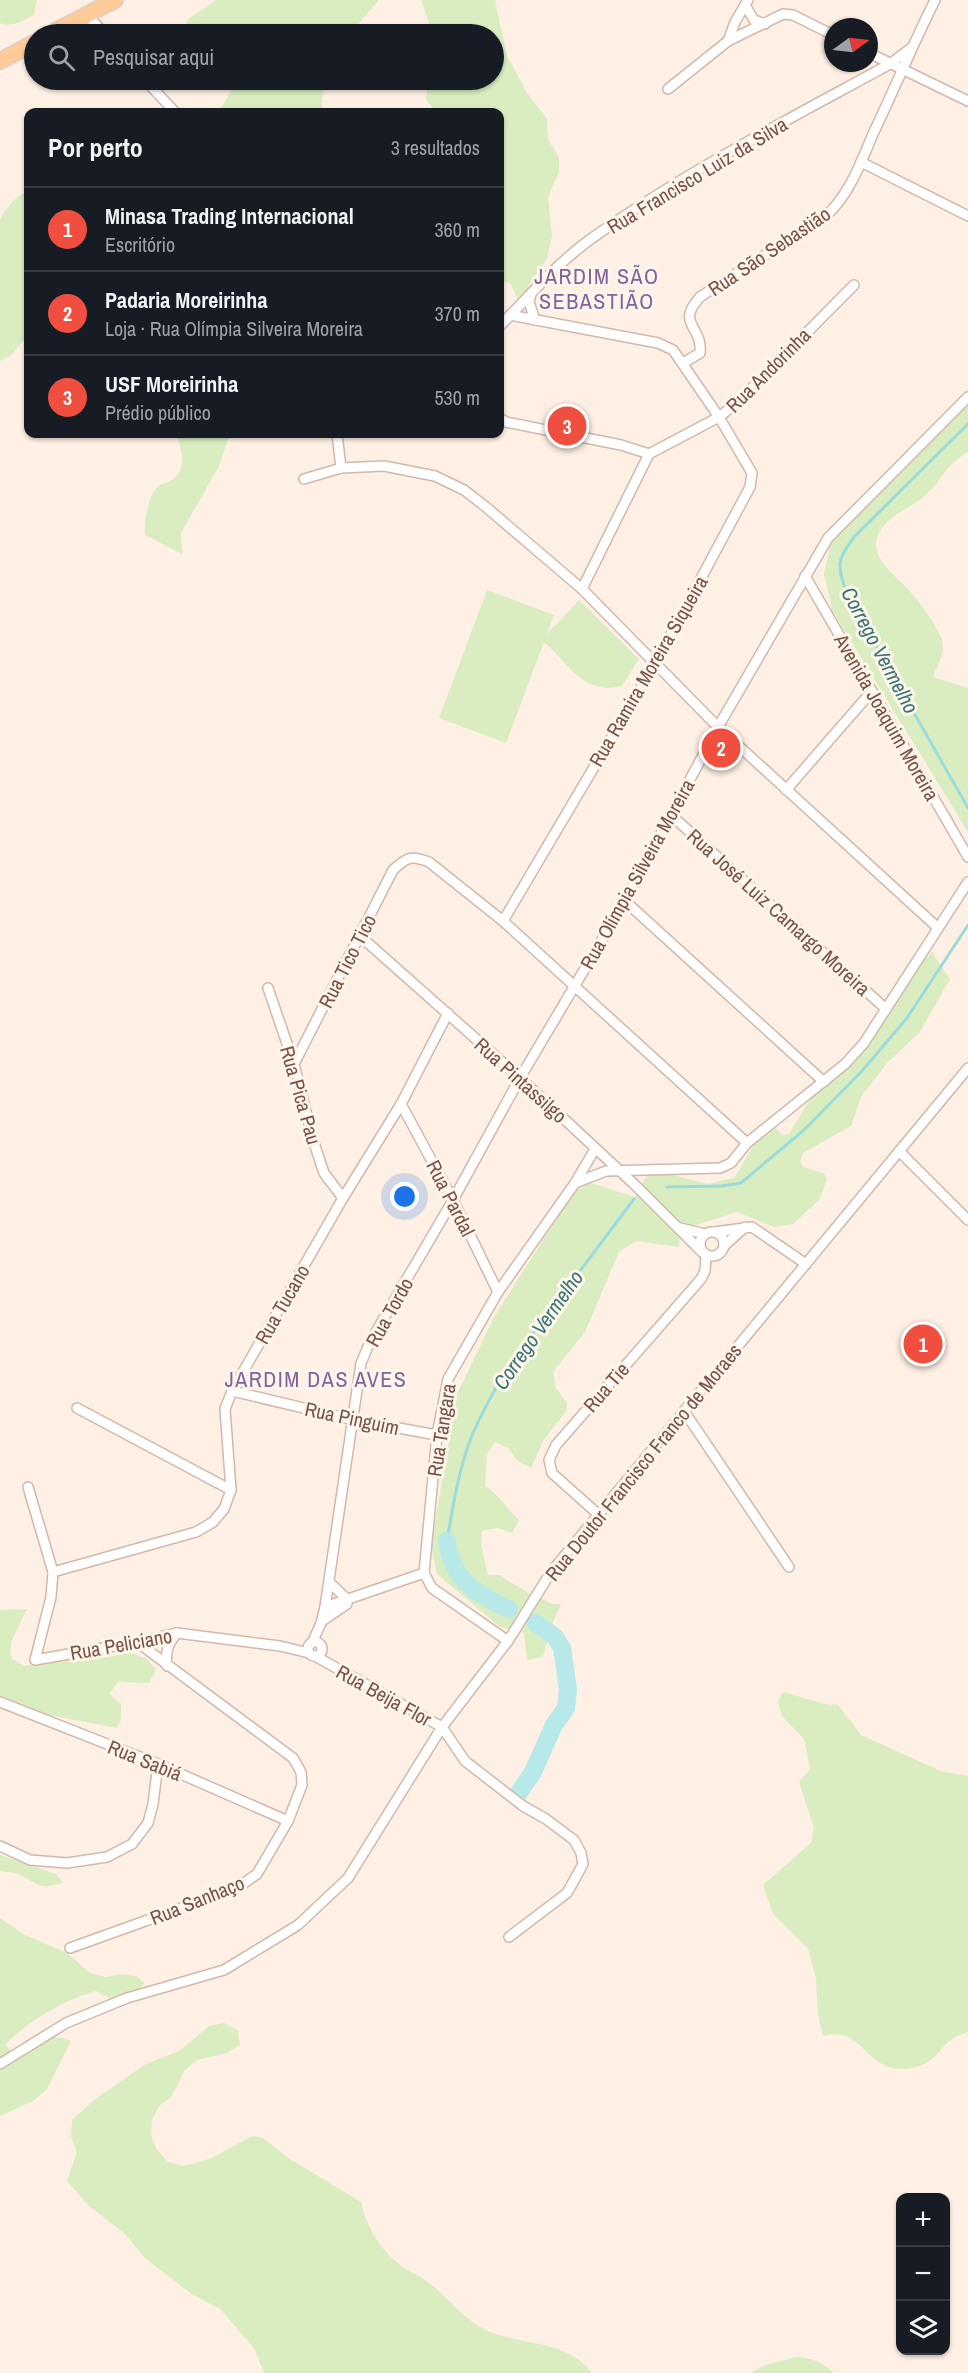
<!DOCTYPE html>
<html lang="pt">
<head>
<meta charset="utf-8">
<style>
	body { margin:0; font-family:"Archivo Narrow",sans-serif; background:#20242c; color:#f1f3f6 }
	.controls { position:absolute; right:18px; bottom:18px; display:grid; overflow:hidden; border-radius:12px; box-shadow:0 2px 4px #0004 }
	.controls button { width:54px; height:54px; display:grid; place-items:center; padding:0; border:0; border-bottom:2px solid #363941; background:#171b24; color:#f1f3f6; font:30px sans-serif }
	.compass { position:absolute; left:824px; top:18px; width:54px; height:54px; border-radius:50%; background:#171b24; box-shadow:0 2px 4px #0004; rotate:75deg }
	.you { position:absolute; left:405px; top:1197px; width:21px; height:21px; margin:-15px; border:4px solid #fff; border-radius:50%; background:#1a73e8; box-shadow:0 0 0 9px #1a73e833 }
	.badge { display:grid; place-items:center; width:39px; height:39px; border-radius:50%; background:#f04f40; color:#fff; font-size:20px; font-weight:700 }
	.pin { position:absolute; translate:-50% -50%; border:3px solid #fff; box-shadow:0 2px 6px #0006 }
	.list { margin:0; padding:0; list-style:none }
	h2 { display:flex; justify-content:space-between; align-items:center; height:78px; margin:0; padding:0 24px; font-size:26px }
	h2 small { font-size:20px; font-weight:400; color:#9ea1a6 }
	.list li { display:grid; grid-template-columns:39px 1fr auto; gap:18px; align-items:center; box-sizing:border-box; height:84px; padding:0 24px; border-top:2px solid #363941 }
	.list b { display:block; font-size:22px; white-space:nowrap }
	.list p { margin:0; font-size:20px; white-space:nowrap; color:#9ea1a6 }
	.list em { font-size:20px; font-style:normal; color:#9ea1a6 }
	.icon { flex:none; width:33px; height:33px; fill:none; stroke:currentColor; stroke-width:2; stroke-linecap:round; stroke-linejoin:round }
	.map { position:relative; flex:none; width:968px; height:2373px; overflow:hidden }
	.search { position:absolute; background:#171b24; box-shadow:0 2px 4px #0004; left:24px; top:24px; width:480px; height:66px; display:flex; align-items:center; gap:15px; box-sizing:border-box; padding:0 21px; border-radius:33px; color:#9ea1a6; font-size:22px }
	.panel { position:absolute; background:#171b24; box-shadow:0 2px 4px #0004; left:24px; top:108px; width:480px; height:330px; border-radius:12px }
	.map>svg:first-child { display:block }
	.green { fill:#d9edc1 }
	.lines { fill:none; stroke-linecap:round; stroke-linejoin:round }
	.stream { stroke:#9cdbdb; stroke-width:3 }
	.river { stroke:#b7e9e9; stroke-width:18 }
	.street-casing { stroke:#d2b8ab; stroke-width:12 }
	.primary-casing { stroke:#d9cfcb; stroke-width:18 }
	.street { stroke:#fff; stroke-width:9 }
	.primary { stroke:#ffcb99; stroke-width:15 }
	.labels { text-anchor:middle; dominant-baseline:central; stroke-width:6; stroke-linejoin:round; paint-order:stroke }
	.street-label { font-size:20px; fill:#785247; stroke:#fff5eb }
	.water-label { font-size:21px; font-style:italic; fill:#377677; stroke:#fff5eb }
	.quarter-label { font-size:22px; letter-spacing:1.5px; fill:#80629c; stroke:#fff5eb }
</style>
</head>
<body>
<div class="map">
<svg width="968" height="2373" viewBox="0 0 968 2373">
	<rect width="100%" height="100%" fill="#fef0e4"/>
	<g class="green">
		<path d="M 0,0 L 37,0 L 34,15 C 24,20 12,28 0,23 Z"/>
		<path d="M 216,0 L 379,0 L 350,34 L 188,34 L 186,29 L 187,20 Z"/>
		<path d="M 421,0 L 495,0 L 507,56 L 527,93 L 547,119 L 548,139 L 559,158 L 559,172 L 548,197 L 552,236 L 547,258 L 525,291 L 517,298 L 510,283 L 500,280 L 500,112 L 436,112 L 426,100 L 428,80 L 494,80 L 494,34 L 433,34 Z"/>
		<path d="M 235,80 L 324,80 L 321,112 L 218,112 L 230,93 Z"/>
		<path d="M 28,190 L 28,334 L 12,355 L 0,361 L 0,220 C 6,206 15,198 28,190 Z"/>
		<path d="M 968,392 L 968,452 C 946,464 943,479 926,495 C 912,508 892,512 880,531 C 866,553 891,572 904,585 C 915,596 943,631 943,646 C 944,655 936,668 933,677 L 968,688 L 968,832 L 832,610 L 824,574 L 833,534 Z"/>
		<path d="M 175,434 L 230,434 L 219,466 L 181,533 L 182,554 L 145,535 C 144,520 148,496 159,486 C 162,483 168,483 172,480 C 188,470 182,447 175,434 Z"/>
		<path d="M 487,590 L 554,615 L 547,634 L 579,600 L 639,659 L 622,686 C 582,695 570,665 544,642 L 506,743 L 439,718 Z"/>
		<path d="M 932,952 L 950,979 L 920,1032 L 887,1063 L 861,1097 L 851,1126 L 803,1153 L 800,1162 L 803,1167 L 823,1173 L 827,1178 L 820,1199 L 793,1224 L 774,1227 L 737,1212 L 680,1230 L 679,1247 L 636,1241 L 619,1252 L 585,1332 L 553,1372 L 556,1388 L 567,1403 L 566,1411 L 543,1441 L 531,1468 L 517,1460 L 508,1448 L 495,1442 L 487,1454 L 485,1486 C 499,1495 507,1509 519,1520 L 512,1533 L 497,1528 L 482,1531 L 481,1545 L 488,1575 L 499,1575 L 527,1592 L 553,1604 L 561,1604 L 550,1629 L 543,1657 L 527,1660 L 524,1633 L 500,1627 L 437,1574 L 431,1546 L 457,1394 L 494,1317 L 572,1195 L 587,1182 L 635,1197 L 644,1179 L 658,1171 L 708,1184 L 734,1178 L 764,1128 L 771,1123 L 782,1135 L 789,1134 L 809,1101 L 863,1047 L 899,986 Z"/>
		<path d="M 27,1609 L 11,1642 L 11,1658 L 24,1666 L 70,1658 L 100,1658 L 131,1653 L 146,1658 L 156,1670 L 149,1683 L 118,1682 L 109,1694 L 121,1704 L 121,1719 L 117,1728 L 43,1714 L 0,1701 L 0,1610 Z"/>
		<path d="M 783,1692 L 825,1704 L 838,1705 L 861,1735 L 941,1771 L 968,1776 L 968,2032 C 964,2034 958,2035 955,2037 C 940,2046 938,2060 919,2066 C 863,2082 869,2024 823,2036 L 818,2014 L 816,1979 L 808,1949 L 773,1914 L 763,1885 L 811,1843 L 814,1828 L 799,1782 L 810,1769 L 804,1739 L 782,1716 L 778,1701 Z"/>
		<path d="M 0,1855 L 56,1874 L 63,1883 C 37,1890 41,1885 20,1875 C 15,1872 6,1872 0,1871 Z"/>
		<path d="M 0,1918 L 25,1935 L 67,1953 L 90,1973 L 106,1977 L 121,1974 L 136,1976 L 144,1983 L 141,1989 L 120,2004 L 96,1991 C 66,1999 26,2022 5,2045 L 16,2054 C 37,2041 46,2032 71,2041 L 47,2089 L 33,2101 L 0,2116 Z"/>
		<path d="M 224,2023 L 238,2030 L 240,2045 L 227,2053 L 197,2060 L 185,2070 L 171,2097 L 159,2106 L 152,2120 L 151,2135 L 157,2150 L 168,2162 L 183,2166 L 212,2158 L 252,2136 L 263,2138 L 290,2159 L 361,2202 C 368,2230 381,2252 406,2269 C 415,2274 424,2278 433,2286 C 453,2303 468,2324 493,2333 C 529,2346 566,2340 592,2373 L 264,2373 L 254,2348 L 220,2309 L 193,2295 L 145,2258 L 125,2234 L 88,2205 L 67,2181 L 77,2152 L 71,2137 L 72,2120 L 94,2100 L 144,2065 L 179,2051 L 209,2026 Z"/>
		<path d="M 796,2357 C 812,2358 822,2362 834,2373 L 750,2373 L 766,2365 Z"/>
	</g>
	<g class="lines">
		<g class="stream">
			<path d="M 968,424 L 855,536 C 835,561 838,566 847,595 L 968,808"/>
			<path d="M 667,1187 L 722,1186 L 741,1183 L 804,1130 L 862,1071 L 907,1018 L 968,925"/>
			<path d="M 447,1541 C 453,1505 459,1467 473,1433 C 483,1411 495,1389 507,1368 L 634,1199"/>
		</g>
		<g class="river">
			<path d="M 447,1541 C 452,1581 476,1593 509,1609"/>
			<path d="M 518,1794 L 533,1772 L 554,1725 L 566,1708 L 568,1689 L 562,1648 L 555,1637 L 536,1623"/>
		</g>
		<g class="street-casing">
			<g id="street">
				<path d="M 748,0 L 735,22 L 728,41 L 783,14 L 793,15 L 833,35"/>
				<path d="M 745,5 L 754,20 L 765,24"/>
				<path d="M 87,15 L 105,34"/>
				<path d="M 869,53 L 968,101"/>
				<path d="M 145,80 L 175,112"/>
				<path d="M 668,89 L 728,41"/>
				<path d="M 861,162 L 968,216"/>
				<path d="M 531,294 L 529,302 L 535,320"/>
				<path d="M 500,326 C 530,295 559,261 595,236 C 688,171 791,118 890,64 L 911,48"/>
				<path d="M 683,363 L 700,353 C 703,325 675,325 700,297 L 828,214 C 850,193 861,162 873,134 C 894,90 913,44 935,0"/>
				<path d="M 500,418 L 506,422 L 621,445 L 649,454"/>
				<path d="M 337,434 L 341,468"/>
				<path d="M 649,454 L 719,417 L 739,401 L 854,285"/>
				<path d="M 304,479 L 341,468 L 384,466 L 435,476 L 464,490 L 486,507 L 582,589 L 718,727 L 937,927"/>
				<path d="M 805,576 L 968,857"/>
				<path d="M 582,589 L 649,454"/>
				<path d="M 786,790 L 872,691"/>
				<path d="M 671,815 L 886,1009"/>
				<path d="M 625,901 L 824,1082"/>
				<path d="M 503,921 L 655,664 L 750,487 L 752,473 L 719,417 L 673,350 L 658,343 L 510,315"/>
				<path d="M 360,936 L 520,1078 L 635,1185 L 702,1252"/>
				<path d="M 268,988 L 294,1064 L 314,1143 L 324,1173 L 343,1198"/>
				<path d="M 294,1064 L 393,870 C 407,857 411,855 429,862 L 503,921 L 747,1143"/>
				<path d="M 401,1104 L 453,1200 L 498,1292"/>
				<path d="M 899,1151 L 968,1220"/>
				<path d="M 575,1183 L 606,1171 L 720,1168 L 731,1163 L 747,1143 L 845,1064 L 864,1043 L 968,882"/>
				<path d="M 680,1228 L 705,1234"/>
				<circle cx="712" cy="1244" r="12"/>
				<path d="M 714,1232 L 752,1227 L 806,1264"/>
				<path d="M 724,1246 L 745,1227"/>
				<path d="M 232,1391 L 354,1420 L 437,1435"/>
				<path d="M 77,1408 L 231,1490"/>
				<path d="M 684,1411 L 789,1567"/>
				<path d="M 28,1487 L 53,1572 L 51,1597 L 35,1660 L 137,1642 L 177,1633 L 280,1646 L 309,1653"/>
				<path d="M 599,1515 L 552,1473 L 549,1460 L 556,1445 L 701,1279 L 705,1271 L 706,1255"/>
				<path d="M 53,1572 L 196,1532 L 213,1522 L 224,1509 L 231,1490 L 225,1409 L 232,1391 L 343,1198 L 401,1104 L 448,1013"/>
				<path d="M 329,1582 L 347,1599"/>
				<path d="M 325,1607 L 361,1363 L 370,1342 L 453,1200 L 520,1078 L 625,901 L 718,727 L 828,538 L 968,397"/>
				<path d="M 322,1621 L 347,1604"/>
				<path d="M 508,1641 L 432,1588 L 424,1573 L 437,1435 L 448,1379 L 498,1292 L 575,1183 L 595,1149"/>
				<circle cx="315" cy="1649" r="7"/>
				<path d="M 312,1643 L 321,1623 L 325,1607 L 424,1573"/>
				<path d="M 315,1656 L 442,1727 L 465,1761 L 523,1806 L 546,1819 L 574,1840 L 581,1853 L 583,1864 L 567,1893 L 509,1937"/>
				<path d="M 167,1666 C 165,1651 168,1644 177,1633"/>
				<path d="M 0,1702 L 158,1764 L 288,1821"/>
				<path d="M 0,1846 L 30,1860 L 67,1863 L 107,1857 L 132,1844 L 148,1823 L 153,1804 L 158,1764"/>
				<path d="M 70,1948 L 237,1888 L 257,1874 L 288,1821 L 302,1785 L 301,1772 L 293,1758 L 137,1642"/>
				<path d="M 0,2064 L 66,2023 L 127,1998 L 224,1970 L 298,1925 L 348,1878 L 442,1727 L 508,1641 L 551,1572 L 968,1068"/>
			</g>
		</g>
		<g class="primary-casing">
			<g id="primary">
				<path d="M 50,34 L 115,0"/>
				<path d="M 0,61 L 34,43"/>
			</g>
		</g>
		<use href="#street" class="street"/>
		<use href="#primary" class="primary"/>
	</g>
	<g class="labels">
		<g class="street-label">
			<text transform="translate(697 175) rotate(-31)">Rua Francisco Luiz da Silva</text>
			<text transform="translate(769 251) rotate(-34)">Rua São Sebastião</text>
			<text transform="translate(768 370) rotate(-45)">Rua Andorinha</text>
			<text transform="translate(648 671) rotate(-60)">Rua Ramira Moreira Siqueira</text>
			<text transform="translate(887 717) rotate(60)">Avenida Joaquim Moreira</text>
			<text transform="translate(637 874) rotate(-61)">Rua Olímpia Silveira Moreira</text>
			<text transform="translate(779 912) rotate(42)">Rua José Luiz Camargo Moreira</text>
			<text transform="translate(347 961) rotate(-63)">Rua Tico Tico</text>
			<text transform="translate(521 1080) rotate(42)">Rua Pintassilgo</text>
			<text transform="translate(301 1095) rotate(74)">Rua Pica Pau</text>
			<text transform="translate(451 1198) rotate(63)">Rua Pardal</text>
			<text transform="translate(282 1304) rotate(-60)">Rua Tucano</text>
			<text transform="translate(389 1312) rotate(-61)">Rua Tordo</text>
			<text transform="translate(606 1387) rotate(-49)">Rua Tie</text>
			<text transform="translate(352 1418) rotate(12)">Rua Pinguim</text>
			<text transform="translate(441 1430) rotate(-81)">Rua Tangara</text>
			<text transform="translate(643 1462) rotate(-51)">Rua Doutor Francisco Franco de Moraes</text>
			<text transform="translate(121 1644) rotate(-10)">Rua Peliciano</text>
			<text transform="translate(384 1695) rotate(29)">Rua Beija Flor</text>
			<text transform="translate(145 1760) rotate(22)">Rua Sabiá</text>
			<text transform="translate(197 1900) rotate(-22)">Rua Sanhaço</text>
		</g>
		<g class="water-label">
			<text transform="translate(880 650) rotate(62)">Corrego Vermelho</text>
			<text transform="translate(538 1330) rotate(-55)">Corrego Vermelho</text>
		</g>
		<g class="quarter-label">
			<text x="597" y="276">JARDIM SÃO<tspan x="597" dy="25">SEBASTIÃO</tspan></text>
			<text x="316" y="1379">JARDIM DAS AVES</text>
		</g>
	</g>
</svg>
<div class="controls">
<button>+</button>
<button>−</button>
<button><svg class="icon" aria-label="layers" viewBox="0 0 24 24"><path d="M12 4l9 5-9 5-9-5zM3 14l9 5 9-5"/></svg></button>
</div>
<svg class="compass" viewBox="-18 -18 36 36"><path d="M0-13l5 13h-10z" fill="#e53935"/><path d="M0 13l5-13h-10z" fill="#9ea1a6"/></svg>
<div class="you"></div>
<div class="pin badge" style="left:923px;top:1344px">1</div>
<div class="pin badge" style="left:721px;top:748px">2</div>
<div class="pin badge" style="left:567px;top:426px">3</div>
<div class="search"><svg class="icon" aria-label="search" viewBox="0 0 24 24"><circle cx="10" cy="10" r="6"/><path d="M15 15l6 6"/></svg>Pesquisar aqui</div>
<section class="panel">
<h2>Por perto<small>3 resultados</small></h2>
<ul class="list">
<li><span class="badge">1</span><div><b>Minasa Trading Internacional</b><p>Escritório</p></div><em>360 m</em></li>
<li><span class="badge">2</span><div><b>Padaria Moreirinha</b><p>Loja · Rua Olímpia Silveira Moreira</p></div><em>370 m</em></li>
<li><span class="badge">3</span><div><b>USF Moreirinha</b><p>Prédio público</p></div><em>530 m</em></li>
</ul>
</section>
</div>
</body>
</html>
